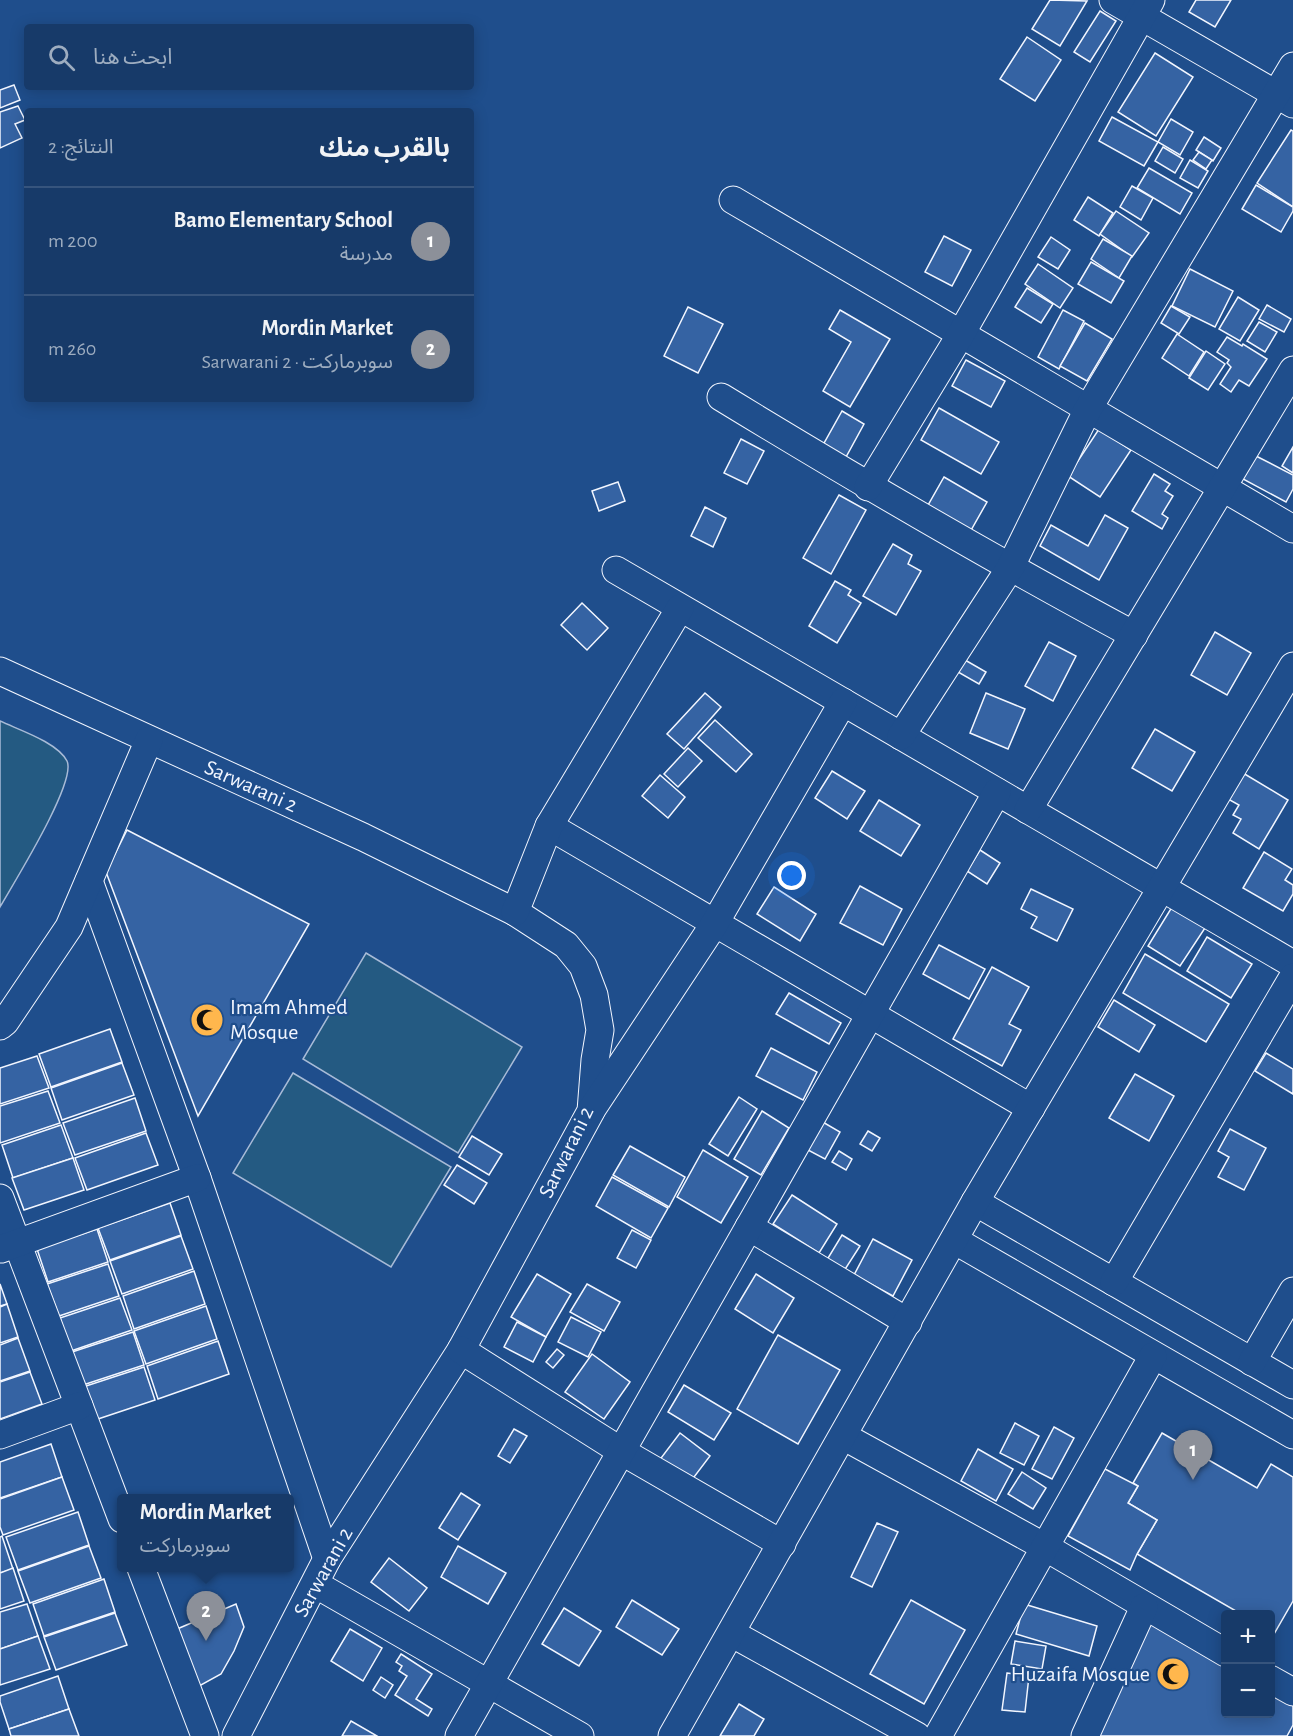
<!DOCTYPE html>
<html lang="ar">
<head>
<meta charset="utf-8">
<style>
	body { margin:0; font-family:"Alegreya Sans","Noto Sans Arabic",sans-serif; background:#20416f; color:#f1f3f6; direction:rtl }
	.controls { position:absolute; right:18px; bottom:18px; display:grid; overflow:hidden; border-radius:6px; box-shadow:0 3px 15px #0003 }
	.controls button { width:54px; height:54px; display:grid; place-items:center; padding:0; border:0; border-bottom:2px solid #36547d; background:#173a69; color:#f1f3f6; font:30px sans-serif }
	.you { position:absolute; left:792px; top:876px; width:21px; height:21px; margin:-15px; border:4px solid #fff; border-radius:50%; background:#1a73e8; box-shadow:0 0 0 9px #1a73e833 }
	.badge { display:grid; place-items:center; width:39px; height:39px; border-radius:50%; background:#8c9099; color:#fff; font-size:20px; font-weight:700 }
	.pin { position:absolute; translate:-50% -50px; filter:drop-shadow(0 2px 3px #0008) }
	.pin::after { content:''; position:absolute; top:32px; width:21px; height:18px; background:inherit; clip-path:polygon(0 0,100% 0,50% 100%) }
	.popup { position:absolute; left:117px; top:1494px; width:177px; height:78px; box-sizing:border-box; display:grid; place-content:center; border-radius:6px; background:#173a69; filter:drop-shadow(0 2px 4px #0005); font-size:20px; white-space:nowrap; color:#9eadc0 }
	.popup b { font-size:22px; color:#f1f3f6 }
	.popup::after { content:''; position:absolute; left:50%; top:100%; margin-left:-12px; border:12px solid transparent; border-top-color:#173a69 }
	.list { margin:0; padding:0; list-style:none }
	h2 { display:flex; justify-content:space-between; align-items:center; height:78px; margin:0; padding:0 24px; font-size:26px }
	h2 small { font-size:20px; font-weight:400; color:#9eadc0 }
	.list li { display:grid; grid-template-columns:39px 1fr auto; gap:18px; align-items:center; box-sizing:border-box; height:108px; padding:0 24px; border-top:2px solid #36547d }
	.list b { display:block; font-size:22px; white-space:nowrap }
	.list p { margin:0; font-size:20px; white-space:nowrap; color:#9eadc0 }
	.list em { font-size:20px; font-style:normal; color:#9eadc0 }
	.icon { flex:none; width:33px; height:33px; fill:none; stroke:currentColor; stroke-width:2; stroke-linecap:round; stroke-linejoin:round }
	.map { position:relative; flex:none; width:1293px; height:1736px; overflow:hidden; direction:ltr }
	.search { position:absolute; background:#173a69; box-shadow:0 3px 15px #0003; left:24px; top:24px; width:450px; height:66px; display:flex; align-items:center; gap:15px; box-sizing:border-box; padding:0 21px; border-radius:6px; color:#9eadc0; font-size:22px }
	.panel { position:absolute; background:#173a69; box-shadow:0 3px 15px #0003; left:24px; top:108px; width:450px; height:294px; border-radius:6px; direction:rtl }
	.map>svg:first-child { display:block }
	.green { fill:#245a82; stroke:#a8bbd7; stroke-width:1.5 }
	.building { fill:#3563a3; stroke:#f2f6ff; stroke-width:1.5 }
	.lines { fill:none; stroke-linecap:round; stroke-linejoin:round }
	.minor-casing { stroke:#f2f6ff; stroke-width:29 }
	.minor { stroke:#1f4e8c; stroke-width:27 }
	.labels { text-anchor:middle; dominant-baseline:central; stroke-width:4.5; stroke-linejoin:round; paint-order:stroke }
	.street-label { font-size:22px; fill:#f2f6ff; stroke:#1f4e8c }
	.poi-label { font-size:22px; fill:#f2f6ff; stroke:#1f4e8c; text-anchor:start }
</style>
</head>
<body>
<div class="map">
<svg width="1293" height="1736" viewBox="0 0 1293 1736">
	<rect width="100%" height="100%" fill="#1f4e8c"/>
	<g class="green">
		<path d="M 0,721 C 19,730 57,742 67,761 C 77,782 13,884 0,907 Z"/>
		<path d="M 366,953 L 522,1047 L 458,1153 L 303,1059 Z"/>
		<path d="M 293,1073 L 451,1167 L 391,1267 L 233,1173 Z"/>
	</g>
	<g class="building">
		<path d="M 1050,0 L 1087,1 L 1060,46 L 1032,29 Z"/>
		<path d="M 1196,0 L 1231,0 L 1215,27 L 1189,12 Z"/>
		<path d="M 1100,11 L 1116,21 L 1090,62 L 1074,52 Z"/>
		<path d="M 1027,37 L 1061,60 L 1035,101 L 1000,79 Z"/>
		<path d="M 1155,53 L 1193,77 L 1156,136 L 1118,112 Z"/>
		<path d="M 14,85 L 20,100 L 0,108 L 0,90 Z"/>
		<path d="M 18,106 L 25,120 L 15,124 L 22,138 L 0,148 L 0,112 Z"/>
		<path d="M 1112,117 L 1158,142 L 1144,166 L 1099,141 Z"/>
		<path d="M 1171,119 L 1193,132 L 1180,155 L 1158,142 Z"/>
		<path d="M 1291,130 L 1293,131 L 1293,207 L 1257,183 Z"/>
		<path d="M 1204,137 L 1221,148 L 1213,161 L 1196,150 Z"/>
		<path d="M 1163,147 L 1183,159 L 1175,173 L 1155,161 Z"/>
		<path d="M 1199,152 L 1212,160 L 1206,169 L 1193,160 Z"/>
		<path d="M 1190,160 L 1208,171 L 1198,188 L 1180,178 Z"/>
		<path d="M 1149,168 L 1192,193 L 1180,214 L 1137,188 Z"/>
		<path d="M 1256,185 L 1293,207 L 1293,211 L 1281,232 L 1242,209 Z"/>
		<path d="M 1132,186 L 1153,198 L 1141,220 L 1120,207 Z"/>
		<path d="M 1088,197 L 1113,213 L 1099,236 L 1074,220 Z"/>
		<path d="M 1116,211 L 1149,233 L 1132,257 L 1100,234 Z"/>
		<path d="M 944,236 L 971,250 L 952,286 L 925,272 Z"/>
		<path d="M 1051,237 L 1070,250 L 1058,269 L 1038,257 Z"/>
		<path d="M 1103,239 L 1132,256 L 1119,278 L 1091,259 Z"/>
		<path d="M 1091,262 L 1124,281 L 1111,303 L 1078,284 Z"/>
		<path d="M 1038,264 L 1073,288 L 1060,308 L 1025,284 Z"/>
		<path d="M 1190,269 L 1233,291 L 1215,327 L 1172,306 Z"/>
		<path d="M 1027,288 L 1053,304 L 1041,323 L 1015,307 Z"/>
		<path d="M 1238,297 L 1259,310 L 1240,341 L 1219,329 Z"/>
		<path d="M 1267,305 L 1291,319 L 1284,332 L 1259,319 Z"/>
		<path d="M 1171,306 L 1190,317 L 1179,334 L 1161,323 Z"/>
		<path d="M 688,307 L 723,324 L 698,373 L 664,356 Z"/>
		<path d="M 840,310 L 890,339 L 850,407 L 823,391 L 851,342 L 829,329 Z"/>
		<path d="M 1063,310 L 1084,321 L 1059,369 L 1038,357 Z"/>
		<path d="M 1259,322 L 1277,332 L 1265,352 L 1247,341 Z"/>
		<path d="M 1085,323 L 1112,339 L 1087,381 L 1060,366 Z"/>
		<path d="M 1177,334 L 1204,352 L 1189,376 L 1162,358 Z"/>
		<path d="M 1227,337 L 1242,346 L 1243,344 L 1267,359 L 1249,386 L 1239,380 L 1231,392 L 1220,384 L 1231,367 L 1227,363 L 1229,360 L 1217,352 Z"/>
		<path d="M 1206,351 L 1225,364 L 1208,390 L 1189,378 Z"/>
		<path d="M 966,360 L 1005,381 L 991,407 L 952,386 Z"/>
		<path d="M 939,408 L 999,442 L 981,474 L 921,440 Z"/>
		<path d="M 842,411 L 864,424 L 846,457 L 823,445 Z"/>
		<path d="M 1099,429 L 1131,450 L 1100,497 L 1068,476 Z"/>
		<path d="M 741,439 L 764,451 L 747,484 L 724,473 Z"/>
		<path d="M 1293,447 L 1293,473 L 1282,466 Z"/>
		<path d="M 1256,456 L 1293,475 L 1293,489 L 1286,502 L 1243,479 Z"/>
		<path d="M 1154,474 L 1170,484 L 1165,491 L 1173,496 L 1162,514 L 1168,518 L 1162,529 L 1132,511 Z"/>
		<path d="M 944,477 L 987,502 L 970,532 L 927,507 Z"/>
		<path d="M 618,482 L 625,501 L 599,511 L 592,491 Z"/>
		<path d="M 839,495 L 866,510 L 831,574 L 803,558 Z"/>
		<path d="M 705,507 L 726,518 L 713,547 L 691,536 Z"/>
		<path d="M 1105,515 L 1128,528 L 1099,580 L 1040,546 L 1051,525 L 1088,546 Z"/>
		<path d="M 893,544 L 912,555 L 908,564 L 921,571 L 896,615 L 863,596 Z"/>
		<path d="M 835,581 L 851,590 L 848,595 L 861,603 L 837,643 L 809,626 Z"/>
		<path d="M 582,603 L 608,628 L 587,650 L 561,625 Z"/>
		<path d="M 1215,632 L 1251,653 L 1227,695 L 1191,675 Z"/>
		<path d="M 1049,642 L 1076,656 L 1053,701 L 1025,686 Z"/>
		<path d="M 965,660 L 986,672 L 979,684 L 958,672 Z"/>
		<path d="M 705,693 L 721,707 L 684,749 L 667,734 Z"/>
		<path d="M 986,693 L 1025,709 L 1008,749 L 970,733 Z"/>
		<path d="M 715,720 L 752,754 L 736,772 L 698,738 Z"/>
		<path d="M 1155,729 L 1195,752 L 1172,791 L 1132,768 Z"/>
		<path d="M 688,748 L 702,761 L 678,787 L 664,774 Z"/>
		<path d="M 832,771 L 865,791 L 847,819 L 815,798 Z"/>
		<path d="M 1243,773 L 1288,800 L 1259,849 L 1233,833 L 1241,819 L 1233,815 L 1239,805 L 1228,799 Z"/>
		<path d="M 660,775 L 685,797 L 668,818 L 642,796 Z"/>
		<path d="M 879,800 L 920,825 L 901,856 L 860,831 Z"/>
		<path d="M 127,830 L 309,924 L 198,1116 L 106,872 Z"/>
		<path d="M 980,850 L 1000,863 L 987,884 L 967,871 Z"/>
		<path d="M 1264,852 L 1292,869 L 1285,880 L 1293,885 L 1293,894 L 1283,911 L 1243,888 Z"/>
		<path d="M 860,886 L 902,909 L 883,945 L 840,923 Z"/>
		<path d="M 774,887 L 816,914 L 800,941 L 757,914 Z"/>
		<path d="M 1031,889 L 1073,909 L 1057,941 L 1031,928 L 1037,917 L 1021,909 Z"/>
		<path d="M 1172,907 L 1205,928 L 1180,966 L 1148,946 Z"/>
		<path d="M 1207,937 L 1252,964 L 1231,998 L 1187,971 Z"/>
		<path d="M 939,945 L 985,969 L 969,999 L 923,974 Z"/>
		<path d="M 1145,954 L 1229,1004 L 1206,1042 L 1123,993 Z"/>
		<path d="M 992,967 L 1029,987 L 1009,1024 L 1021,1030 L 1002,1066 L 953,1039 Z"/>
		<path d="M 789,993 L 841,1023 L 829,1044 L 776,1014 Z"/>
		<path d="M 1114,1000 L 1155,1025 L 1139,1052 L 1098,1027 Z"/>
		<path d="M 110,1029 L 122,1062 L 51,1087 L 39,1054 Z"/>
		<path d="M 771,1048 L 817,1072 L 803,1100 L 756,1076 Z"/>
		<path d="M 1266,1053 L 1293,1069 L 1293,1094 L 1255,1071 Z"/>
		<path d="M 37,1056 L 49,1088 L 0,1104 L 0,1068 Z"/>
		<path d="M 122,1063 L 134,1095 L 62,1120 L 51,1088 Z"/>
		<path d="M 1135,1074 L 1174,1096 L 1149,1141 L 1109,1118 Z"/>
		<path d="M 48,1091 L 60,1123 L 0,1143 L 0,1106 Z"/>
		<path d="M 739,1097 L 757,1109 L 728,1156 L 709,1144 Z"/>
		<path d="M 135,1098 L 146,1131 L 75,1155 L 63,1123 Z"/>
		<path d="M 762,1111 L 789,1128 L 761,1175 L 734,1159 Z"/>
		<path d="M 821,1121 L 840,1132 L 825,1159 L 806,1149 Z"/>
		<path d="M 61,1125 L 73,1158 L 13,1178 L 2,1145 Z"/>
		<path d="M 1230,1129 L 1266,1148 L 1244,1190 L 1218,1177 L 1229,1157 L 1218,1151 Z"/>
		<path d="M 868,1131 L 880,1138 L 872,1151 L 860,1144 Z"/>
		<path d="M 146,1133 L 158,1165 L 87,1190 L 75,1158 Z"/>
		<path d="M 472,1136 L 502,1154 L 489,1175 L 459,1157 Z"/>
		<path d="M 630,1146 L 685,1177 L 669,1207 L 613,1175 Z"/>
		<path d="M 703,1150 L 748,1177 L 721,1223 L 677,1197 Z"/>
		<path d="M 839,1151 L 852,1159 L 846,1170 L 832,1162 Z"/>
		<path d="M 73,1158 L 84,1190 L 24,1210 L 12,1178 Z"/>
		<path d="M 457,1165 L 487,1183 L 474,1204 L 444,1185 Z"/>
		<path d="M 612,1177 L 668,1208 L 651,1238 L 596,1206 Z"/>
		<path d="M 792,1195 L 837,1224 L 819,1253 L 773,1224 Z"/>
		<path d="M 170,1203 L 181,1235 L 110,1260 L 98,1228 Z"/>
		<path d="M 97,1229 L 108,1262 L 48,1282 L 37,1249 Z"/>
		<path d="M 632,1230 L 651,1240 L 636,1268 L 617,1258 Z"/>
		<path d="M 842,1235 L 860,1246 L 842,1274 L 825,1263 Z"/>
		<path d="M 181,1236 L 193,1269 L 122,1294 L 110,1261 Z"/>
		<path d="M 873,1239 L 912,1260 L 893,1296 L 854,1275 Z"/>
		<path d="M 108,1264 L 119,1296 L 59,1316 L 47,1284 Z"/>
		<path d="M 194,1271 L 205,1304 L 134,1329 L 123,1296 Z"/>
		<path d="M 537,1274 L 571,1294 L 546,1337 L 511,1317 Z"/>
		<path d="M 756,1274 L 794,1298 L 773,1333 L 735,1309 Z"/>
		<path d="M 0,1284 L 7,1304 L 0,1306 Z"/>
		<path d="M 587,1284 L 620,1302 L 604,1331 L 570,1312 Z"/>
		<path d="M 120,1298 L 132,1330 L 71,1351 L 60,1318 Z"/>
		<path d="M 7,1304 L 18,1337 L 0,1343 L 0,1307 Z"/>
		<path d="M 206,1306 L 217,1339 L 146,1364 L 134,1331 Z"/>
		<path d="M 571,1317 L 601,1332 L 588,1357 L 558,1342 Z"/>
		<path d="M 517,1322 L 546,1337 L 533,1362 L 504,1347 Z"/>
		<path d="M 133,1332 L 144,1365 L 83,1385 L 72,1352 Z"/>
		<path d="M 778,1335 L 840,1370 L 798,1444 L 737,1409 Z"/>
		<path d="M 18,1338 L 30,1371 L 0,1381 L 0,1345 Z"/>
		<path d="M 218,1341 L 229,1374 L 158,1399 L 147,1366 Z"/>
		<path d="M 557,1349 L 564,1355 L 553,1368 L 546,1362 Z"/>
		<path d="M 592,1354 L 630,1382 L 604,1419 L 565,1392 Z"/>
		<path d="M 144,1367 L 155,1400 L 95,1420 L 83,1387 Z"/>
		<path d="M 30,1372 L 42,1404 L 0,1419 L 0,1382 Z"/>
		<path d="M 684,1385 L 731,1413 L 714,1440 L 668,1412 Z"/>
		<path d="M 1015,1423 L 1039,1436 L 1024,1465 L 1000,1453 Z"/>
		<path d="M 1054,1427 L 1074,1438 L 1052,1479 L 1032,1469 Z"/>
		<path d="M 514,1429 L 527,1436 L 510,1463 L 498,1456 Z"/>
		<path d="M 680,1433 L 710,1456 L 688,1485 L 658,1462 Z"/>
		<path d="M 1162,1433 L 1257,1488 L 1271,1464 L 1293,1477 L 1293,1601 L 1274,1634 L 1270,1632 L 1270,1614 L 1241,1614 L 1137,1554 L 1157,1520 L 1128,1503 L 1138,1486 L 1133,1483 Z"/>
		<path d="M 51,1444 L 62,1477 L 0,1498 L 0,1462 Z"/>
		<path d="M 978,1449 L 1013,1469 L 996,1501 L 961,1481 Z"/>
		<path d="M 1105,1469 L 1138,1486 L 1128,1503 L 1157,1520 L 1137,1554 L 1130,1570 L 1068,1536 Z"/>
		<path d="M 1022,1472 L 1046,1488 L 1033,1509 L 1008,1494 Z"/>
		<path d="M 62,1477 L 74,1510 L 3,1535 L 0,1527 L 0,1499 Z"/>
		<path d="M 461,1493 L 480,1505 L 458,1540 L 439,1528 Z"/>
		<path d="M 78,1512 L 89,1545 L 18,1570 L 6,1537 Z"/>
		<path d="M 877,1523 L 898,1532 L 872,1587 L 851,1577 Z"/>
		<path d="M 2,1536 L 13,1569 L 0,1573 L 0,1537 Z"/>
		<path d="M 89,1546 L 101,1578 L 30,1603 L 18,1571 Z"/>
		<path d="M 458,1546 L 506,1573 L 488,1604 L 441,1577 Z"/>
		<path d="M 389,1558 L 427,1588 L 409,1611 L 371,1582 Z"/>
		<path d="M 13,1568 L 24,1601 L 0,1609 L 0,1573 Z"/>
		<path d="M 104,1579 L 115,1612 L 44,1636 L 33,1604 Z"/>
		<path d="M 632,1600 L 679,1629 L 662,1655 L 616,1627 Z"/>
		<path d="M 911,1600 L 965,1630 L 924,1704 L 870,1674 Z"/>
		<path d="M 27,1604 L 38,1636 L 0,1649 L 0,1612 Z"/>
		<path d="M 236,1604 L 244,1627 L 234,1651 L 221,1674 L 192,1690 L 170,1632 Z"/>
		<path d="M 1024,1604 L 1097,1626 L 1089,1656 L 1016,1634 Z"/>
		<path d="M 564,1608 L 601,1631 L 579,1666 L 542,1644 Z"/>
		<path d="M 115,1613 L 127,1645 L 56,1670 L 44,1637 Z"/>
		<path d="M 1148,1617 L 1226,1662 L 1226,1714 L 1270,1714 L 1270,1687 L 1293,1700 L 1293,1725 L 1287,1736 L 1093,1736 Z"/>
		<path d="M 350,1629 L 382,1648 L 363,1681 L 331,1661 Z"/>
		<path d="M 38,1636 L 50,1669 L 0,1685 L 0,1649 Z"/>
		<path d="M 1015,1641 L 1046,1646 L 1042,1669 L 1011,1664 Z"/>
		<path d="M 401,1654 L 432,1674 L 416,1699 L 432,1709 L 428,1716 L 395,1695 L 407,1676 L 399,1671 L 402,1666 L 396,1662 Z"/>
		<path d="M 1007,1673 L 1029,1676 L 1025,1712 L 1002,1710 Z"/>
		<path d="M 58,1676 L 69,1709 L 9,1729 L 0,1702 L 0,1696 Z"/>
		<path d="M 381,1677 L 393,1685 L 385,1698 L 373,1690 Z"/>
		<path d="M 739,1704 L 764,1719 L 754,1736 L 720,1736 Z"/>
		<path d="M 69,1709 L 79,1736 L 11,1736 L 9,1729 Z"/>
		<path d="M 351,1721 L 377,1736 L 342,1736 Z"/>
	</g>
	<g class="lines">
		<g class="minor-casing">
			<g id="minor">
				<path d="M 1113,0 L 1293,104"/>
				<path d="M 733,200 L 1293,529"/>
				<path d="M 721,397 C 857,480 994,560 1134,635"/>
				<path d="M 868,487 L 961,334 L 1151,0"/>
				<path d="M 616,570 L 1293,964"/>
				<path d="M 0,671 L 363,837 L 515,912 L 566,945 L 583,966 L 594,995 L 600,1030 L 595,1060 L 591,1111 L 461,1350 L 327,1559 L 236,1736"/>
				<path d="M 901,736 L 1010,568 L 1088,409 L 1293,66"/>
				<path d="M 1028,810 L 1293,370"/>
				<path d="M 549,826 L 1031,1108"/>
				<path d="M 89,881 L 197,1178 L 327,1559"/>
				<path d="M 515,912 L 549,826 L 680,608"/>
				<path d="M 0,1026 L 5,1022 L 69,927 L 149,740"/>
				<path d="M 592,1109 L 715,923 L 843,702"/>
				<path d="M 0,1198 L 122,1519"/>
				<path d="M 975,1202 L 1293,1385"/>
				<path d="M 749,1227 L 908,1322"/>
				<path d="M 954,1240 L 1293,1435"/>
				<path d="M 1,1249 L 197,1178"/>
				<path d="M 1114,1282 L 1293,977"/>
				<path d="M 461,1350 L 621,1451 L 782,1544"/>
				<path d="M 1252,1362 L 1293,1291"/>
				<path d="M 0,1435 L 79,1406"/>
				<path d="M 843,1436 L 1045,1547 L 1226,1653"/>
				<path d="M 141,1568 L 205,1736"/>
				<path d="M 315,1584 L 580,1736"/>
				<path d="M 731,1633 L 917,1736"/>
				<path d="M 1270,1679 L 1293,1692"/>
				<path d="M 459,1736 L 997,792"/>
				<path d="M 672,1736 L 975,1202 L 1293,666"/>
				<path d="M 938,1736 L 1153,1356"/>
				<path d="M 1085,1736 L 1144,1607"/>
			</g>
		</g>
		<use href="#minor" class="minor"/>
	</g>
	<defs>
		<g id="mosque-disc" transform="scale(1.725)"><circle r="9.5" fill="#ffb74d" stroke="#1f4e8c"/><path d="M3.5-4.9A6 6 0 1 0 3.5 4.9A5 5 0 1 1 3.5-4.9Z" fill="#111"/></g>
	</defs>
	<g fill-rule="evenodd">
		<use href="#mosque-disc" x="207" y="1020"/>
		<use href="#mosque-disc" x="1173" y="1674"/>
	</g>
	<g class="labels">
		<g class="street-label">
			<text transform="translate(251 786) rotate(24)">Sarwarani 2</text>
			<text transform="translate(566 1152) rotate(-64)">Sarwarani 2</text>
			<text transform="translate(323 1572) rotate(-61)">Sarwarani 2</text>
		</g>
		<g class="poi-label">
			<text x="230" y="1007">Imam Ahmed<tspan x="230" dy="25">Mosque</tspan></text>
			<text x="1150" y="1674" text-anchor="end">Huzaifa Mosque</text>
		</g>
	</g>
</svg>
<div class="controls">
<button>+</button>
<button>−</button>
</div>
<div class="you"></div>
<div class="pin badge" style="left:1193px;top:1480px">1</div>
<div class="pin badge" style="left:206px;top:1641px">2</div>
<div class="popup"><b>Mordin Market</b>سوبرماركت</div>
<div class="search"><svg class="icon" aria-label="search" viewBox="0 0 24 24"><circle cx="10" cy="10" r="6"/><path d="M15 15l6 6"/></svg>ابحث هنا</div>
<section class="panel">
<h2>بالقرب منك<small>النتائج: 2</small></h2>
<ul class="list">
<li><span class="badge">1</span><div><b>Bamo Elementary School</b><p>مدرسة</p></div><em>200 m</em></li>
<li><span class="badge">2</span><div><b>Mordin Market</b><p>سوبرماركت · Sarwarani 2</p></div><em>260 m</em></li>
</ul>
</section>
</div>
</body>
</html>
